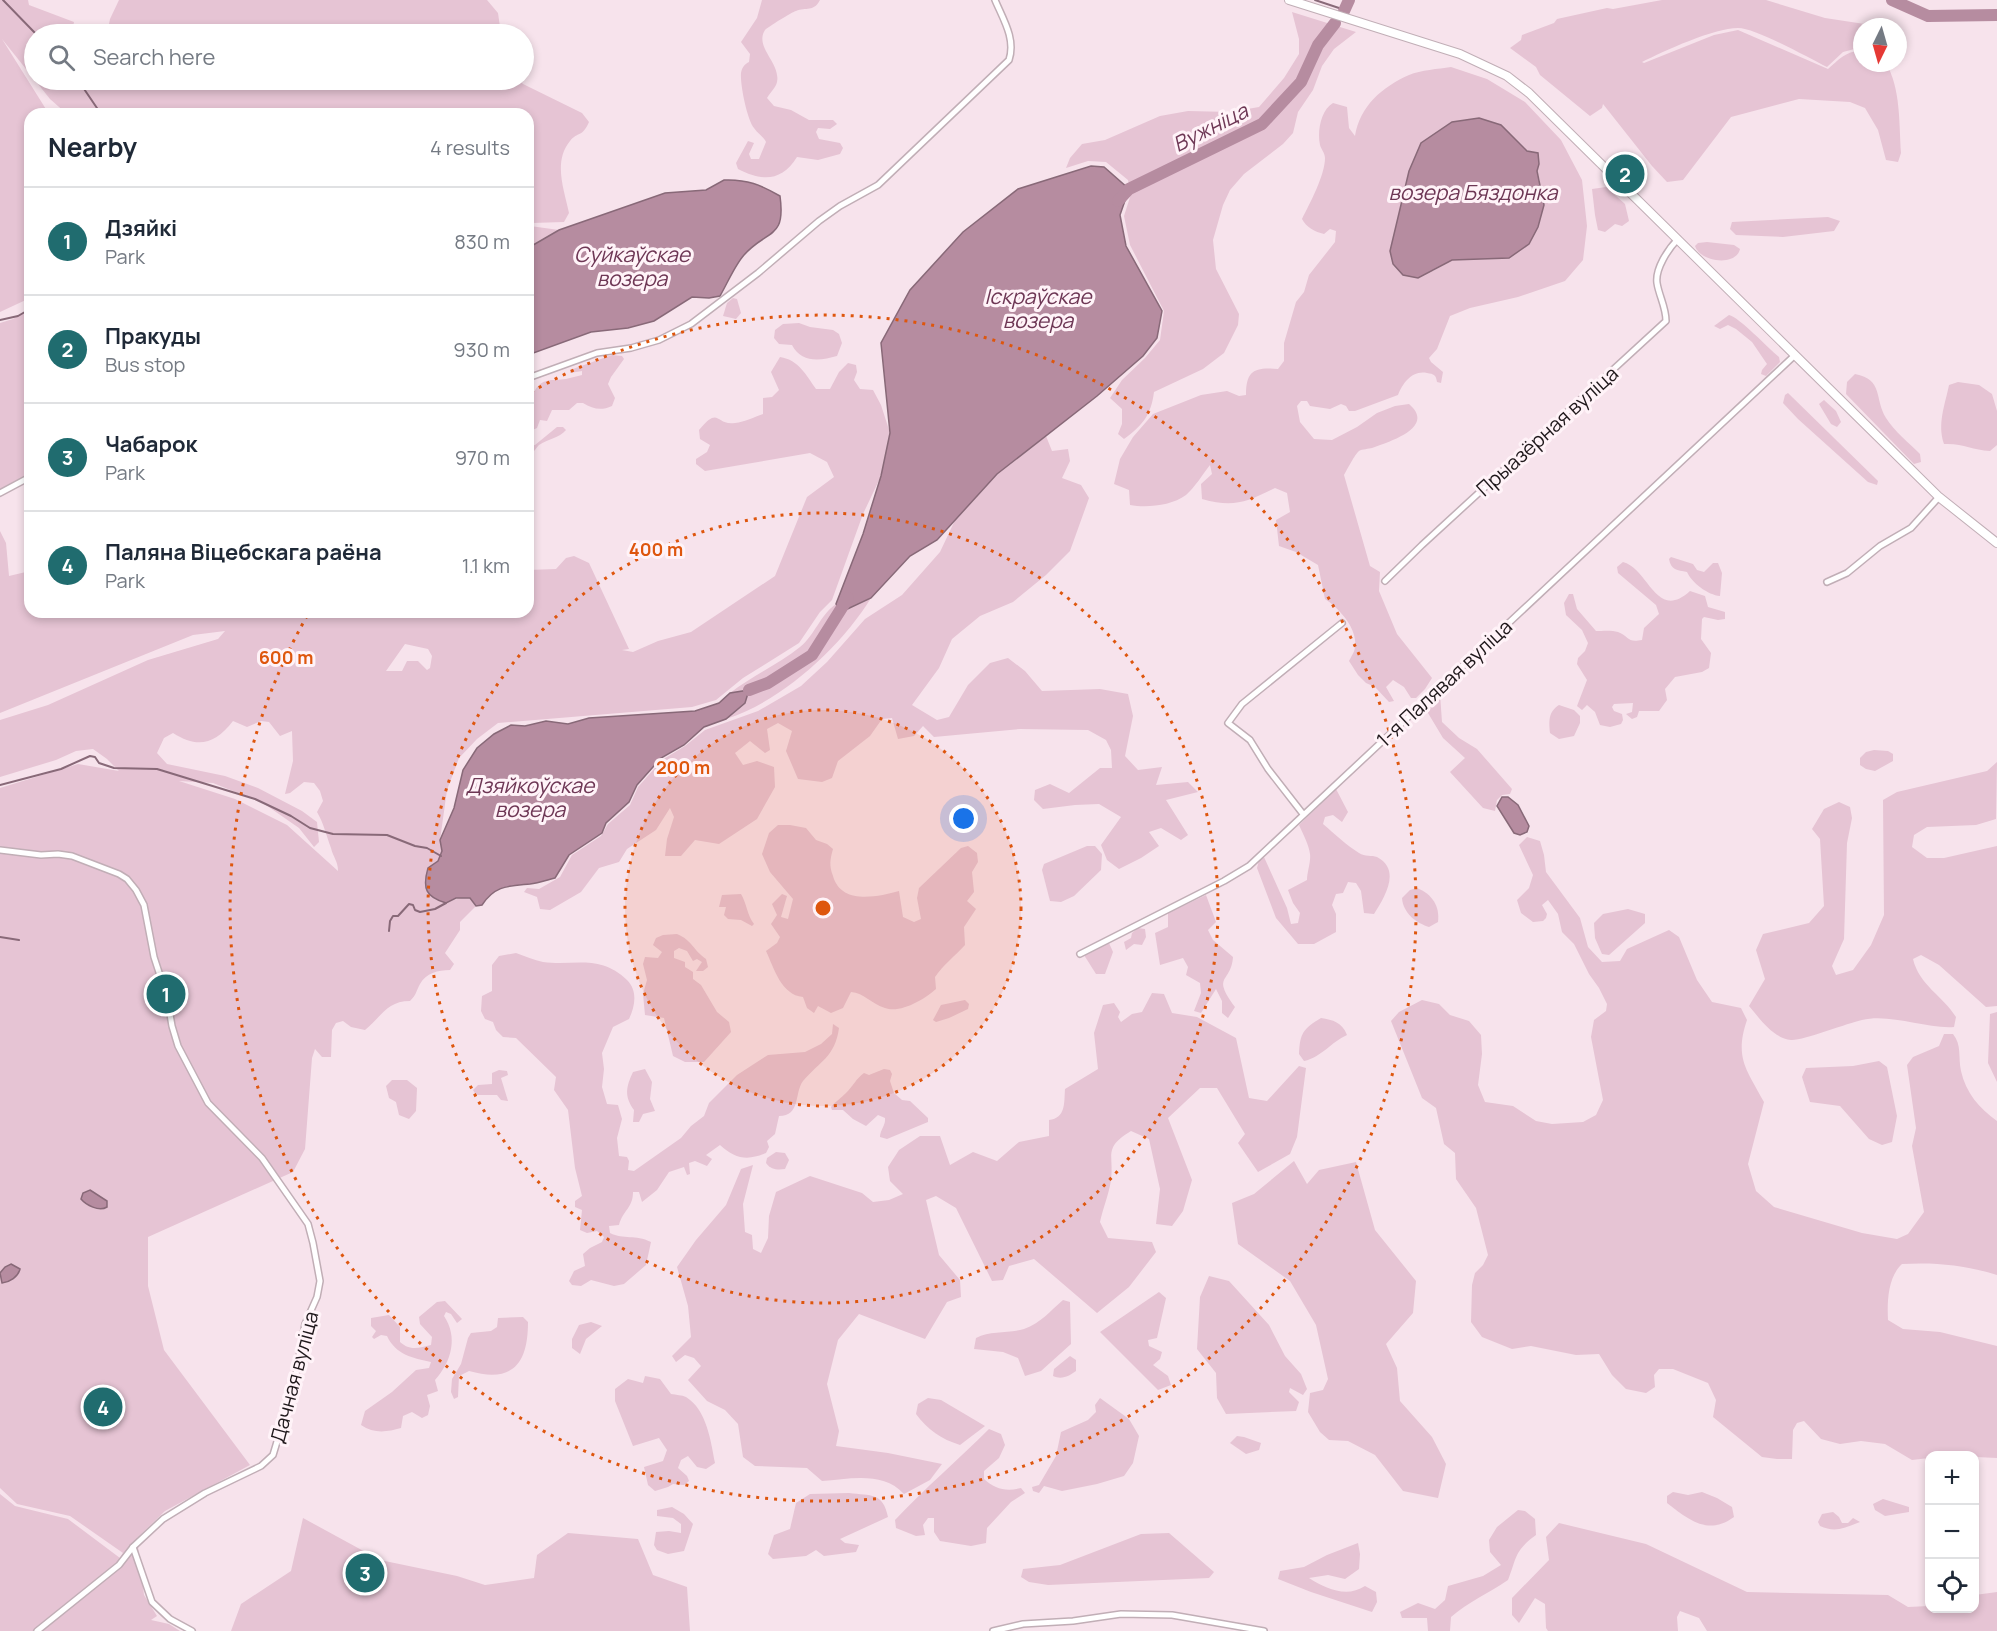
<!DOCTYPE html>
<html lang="en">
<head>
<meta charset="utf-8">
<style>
	body { margin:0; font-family:Manrope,sans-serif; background:#f6f6f7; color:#1f2937 }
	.controls { position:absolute; right:18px; bottom:18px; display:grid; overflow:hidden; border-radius:12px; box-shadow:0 3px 9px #0003 }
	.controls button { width:54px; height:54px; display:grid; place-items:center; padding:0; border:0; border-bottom:2px solid #e0e1e3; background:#fff; color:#1f2937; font:30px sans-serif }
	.compass { position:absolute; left:1853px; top:18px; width:54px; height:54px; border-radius:50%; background:#fff; box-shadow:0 3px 9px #0003; rotate:185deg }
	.you { position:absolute; left:964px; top:819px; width:21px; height:21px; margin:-15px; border:4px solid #fff; border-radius:50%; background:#1a73e8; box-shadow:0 0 0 9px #1a73e833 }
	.badge { display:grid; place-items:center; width:39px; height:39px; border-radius:50%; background:#206c6f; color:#fff; font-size:20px; font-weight:700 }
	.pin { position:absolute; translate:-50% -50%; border:3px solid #fff; box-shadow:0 2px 6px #0006 }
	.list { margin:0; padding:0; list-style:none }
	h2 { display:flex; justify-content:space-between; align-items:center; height:78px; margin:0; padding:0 24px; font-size:26px }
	h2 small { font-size:20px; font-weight:400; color:#747a83 }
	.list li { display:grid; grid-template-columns:39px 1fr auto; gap:18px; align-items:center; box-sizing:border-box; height:108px; padding:0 24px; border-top:2px solid #e0e1e3 }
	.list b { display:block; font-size:22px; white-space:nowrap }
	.list p { margin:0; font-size:20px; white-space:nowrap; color:#747a83 }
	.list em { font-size:20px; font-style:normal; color:#747a83 }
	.icon { flex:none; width:33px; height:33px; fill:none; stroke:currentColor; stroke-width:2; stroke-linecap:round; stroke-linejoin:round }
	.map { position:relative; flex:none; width:1997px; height:1631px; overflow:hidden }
	.search { position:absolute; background:#fff; box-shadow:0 3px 9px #0003; left:24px; top:24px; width:510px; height:66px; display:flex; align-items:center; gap:15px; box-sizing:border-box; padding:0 21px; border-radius:33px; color:#747a83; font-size:22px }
	.panel { position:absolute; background:#fff; box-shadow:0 3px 9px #0003; left:24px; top:108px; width:510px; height:510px; border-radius:18px }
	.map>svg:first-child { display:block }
	.green { fill:#e6c4d4; fill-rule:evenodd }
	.water { fill:#b68ca0; stroke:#886978; stroke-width:1.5 }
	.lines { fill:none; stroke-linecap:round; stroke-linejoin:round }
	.stream { stroke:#886978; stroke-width:2 }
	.river { stroke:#b68ca0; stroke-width:12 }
	.minor-casing { stroke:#c1aeb6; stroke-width:8 }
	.secondary-casing { stroke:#c1aeb6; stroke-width:10 }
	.minor { stroke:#fff; stroke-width:5 }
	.secondary { stroke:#fff; stroke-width:8 }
	.ring { fill:none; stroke:#de560d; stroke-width:3; stroke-dasharray:3 6 }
	.labels { text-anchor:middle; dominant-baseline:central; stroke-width:6; stroke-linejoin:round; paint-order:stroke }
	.street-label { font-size:20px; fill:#1e171a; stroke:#fff3f8 }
	.water-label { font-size:21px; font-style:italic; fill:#6e3755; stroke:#fff3f8 }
	.centre { fill:#de560d; stroke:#fff3f8; stroke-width:3 }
	.ring-label { font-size:18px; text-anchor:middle; font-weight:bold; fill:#de560d; stroke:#fff3f8; stroke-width:6; stroke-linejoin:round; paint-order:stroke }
</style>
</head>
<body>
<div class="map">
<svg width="1997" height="1631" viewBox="0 0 1997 1631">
	<rect width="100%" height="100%" fill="#f7e3ec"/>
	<g class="green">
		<path d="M 0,0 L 28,0 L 29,5 L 74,22 L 72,32 L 75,34 L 34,34 L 34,80 L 519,80 L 523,84 L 582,113 L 589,122 C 582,138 578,131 570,141 C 553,162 564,189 569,213 L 564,222 L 532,223 L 528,220 L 528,114 L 302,114 L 286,111 L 283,114 L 67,114 L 50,99 L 2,39 L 49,114 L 30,114 L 30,298 L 0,312 Z"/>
		<path d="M 119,0 L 487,0 L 498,13 L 501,34 L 107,34 L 110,19 Z"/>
		<path d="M 762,0 L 820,0 C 814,12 806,7 796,11 C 792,12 768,27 765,30 C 754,47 781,63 777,82 C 776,87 770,93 767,98 L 774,106 L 791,110 L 809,120 L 833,120 L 837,124 L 830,129 L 818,128 L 816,132 L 819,139 L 840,143 L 843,148 L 840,154 L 818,160 L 797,157 C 782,181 763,182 738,169 L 736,163 L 748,141 L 754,143 L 749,154 L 751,159 L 759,159 L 766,142 C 763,136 758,134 754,128 C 747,119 740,84 741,73 C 742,67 745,64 749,62 L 750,54 L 741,42 L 757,18 Z"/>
		<path d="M 1662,0 L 1766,0 L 1825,18 L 1871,25 L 1870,27 L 1862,27 L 1862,47 L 1843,52 L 1827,67 C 1809,58 1756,28 1738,28 C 1714,28 1664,51 1642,62 L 1644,63 L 1714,35 L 1738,30 L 1828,69 C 1838,60 1847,50 1862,51 L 1862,63 L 1886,63 C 1901,89 1899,124 1901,153 L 1898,162 L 1886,160 L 1878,130 L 1865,108 L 1850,102 L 1799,99 L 1731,117 L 1683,180 L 1667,182 L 1652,166 L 1603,104 L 1602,108 L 1590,116 L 1540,75 L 1536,67 L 1510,48 L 1521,40 L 1522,35 L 1554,23 L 1557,19 L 1607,8 L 1613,9 Z"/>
		<path d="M 1292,12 L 1356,32 L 1334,49 L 1322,66 L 1313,90 L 1298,112 L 1293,133 L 1283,144 L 1244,174 L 1230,190 L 1223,205 L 1213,240 L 1216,269 L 1239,314 L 1238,325 L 1224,353 L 1203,369 L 1154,392 C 1151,415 1143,425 1124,439 L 1118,434 L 1122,424 L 1122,409 L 1110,398 L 1122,380 L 1145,358 L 1160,340 L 1164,311 L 1130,245 L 1124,216 L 1131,194 L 1128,180 L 1106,162 L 1088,161 L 1066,168 L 1070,158 L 1082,144 L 1105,140 L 1160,116 L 1188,111 L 1230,112 L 1259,107 L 1284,78 L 1299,54 L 1299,39 Z"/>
		<path d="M 1451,67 L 1487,79 L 1525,102 L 1561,140 L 1582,180 L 1587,226 L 1583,260 L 1565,281 L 1518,297 L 1470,308 L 1450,316 L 1437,349 L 1429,358 L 1431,362 L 1443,372 L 1441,383 L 1437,382 C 1436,375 1434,374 1427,373 C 1412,370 1403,383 1398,395 L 1355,411 L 1349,411 L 1346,406 L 1341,404 L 1330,409 L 1310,406 L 1307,401 L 1301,401 L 1297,406 L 1300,422 L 1314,439 L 1332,440 L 1357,427 L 1377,413 L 1395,406 L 1409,404 C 1436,427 1391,441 1372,448 C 1369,449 1362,449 1359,451 C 1355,454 1347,470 1344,475 L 1370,566 L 1380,572 L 1379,591 L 1397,634 L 1432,678 L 1425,689 L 1416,698 L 1411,698 L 1404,687 L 1393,680 L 1386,687 L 1394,701 L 1389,702 L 1375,687 L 1366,683 L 1358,675 L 1349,661 C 1351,657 1355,651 1355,647 C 1358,629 1339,608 1325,599 L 1318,565 L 1296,552 L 1279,546 L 1276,520 L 1290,512 L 1287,493 L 1275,488 C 1246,502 1234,508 1202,499 L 1201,484 L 1212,474 L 1210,465 C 1203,474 1195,487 1186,495 C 1171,506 1146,508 1130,505 L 1129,490 L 1114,484 L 1120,459 L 1133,437 L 1153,414 L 1201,395 L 1227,391 L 1239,396 L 1246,395 C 1246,370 1255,367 1278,369 L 1284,361 L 1284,343 L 1296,302 L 1304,292 L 1309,275 L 1335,242 L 1336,231 L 1330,229 L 1324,234 C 1315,232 1306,227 1302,219 C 1310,203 1325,175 1325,158 C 1325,153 1321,149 1320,145 C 1317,131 1321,110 1333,103 L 1347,107 L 1349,128 L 1355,136 C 1360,106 1382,87 1409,75 C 1421,70 1438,69 1451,67 ZM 1515,140 L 1539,164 L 1537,171 L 1540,181 L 1471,259 L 1452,260 L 1433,271 L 1390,251 L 1409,171 Z"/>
		<path d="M 1606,187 L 1625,204 L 1629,221 L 1622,226 L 1615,224 L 1605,232 L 1598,230 L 1595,215 L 1592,189 Z"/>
		<path d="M 1828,217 L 1840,221 L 1834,231 L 1783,237 L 1736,235 L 1730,229 L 1732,222 Z"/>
		<path d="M 528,225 L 530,226 L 559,230 L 528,248 Z"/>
		<path d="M 1707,242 L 1734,245 L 1740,249 C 1736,267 1700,262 1695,246 L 1698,243 Z"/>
		<path d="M 733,298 L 737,299 L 741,313 L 736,319 L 723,316 L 727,303 Z"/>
		<path d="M 30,308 L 30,474 L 0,489 L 0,323 L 13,319 Z"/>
		<path d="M 1729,315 C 1739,317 1768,348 1779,357 L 1780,362 L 1766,376 L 1761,374 L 1762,370 L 1767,364 L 1752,342 L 1736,329 L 1728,325 L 1720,329 L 1714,326 Z"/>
		<path d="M 799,323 L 810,327 L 833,330 L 839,334 L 842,343 L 837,356 C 820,361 801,363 792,345 L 779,344 L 774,338 L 775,330 L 783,324 Z"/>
		<path d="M 612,355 L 622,356 L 624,359 L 611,377 L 608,384 L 615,398 L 612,406 C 601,411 593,409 583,403 L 577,403 L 569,410 L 552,410 L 547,421 L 540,420 L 537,428 L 528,432 L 528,393 L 534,392 C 542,377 552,381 566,379 C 571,378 577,376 582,375 L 582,371 L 570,373 L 570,370 Z"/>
		<path d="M 780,357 C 799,360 806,375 816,389 L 830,389 L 839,372 L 848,363 L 856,365 L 857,372 L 854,380 L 860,389 L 873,390 L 881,405 L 890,433 L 881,476 L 863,514 L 832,600 L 820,612 L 799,643 L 743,678 L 716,700 L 692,707 L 498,723 L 477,739 L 459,758 L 447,790 L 440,840 L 442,850 L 438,861 L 446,903 C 455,899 461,897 471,898 L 476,906 L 460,922 L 460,930 L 445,953 L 454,964 L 450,970 C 438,970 426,973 420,984 C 416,991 417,994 410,1001 C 387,1001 381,1017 365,1030 L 351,1027 L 343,1021 L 336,1023 L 332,1030 L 331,1057 L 322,1057 L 315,1049 L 312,1058 L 305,1149 L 293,1172 L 148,1237 L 148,1286 L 164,1350 L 250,1465 L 165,1511 L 137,1538 L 144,1595 L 157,1616 L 151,1620 L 169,1624 L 180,1631 L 0,1631 L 0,1494 L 15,1506 L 68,1519 L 120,1558 L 123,1553 L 70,1516 L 17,1504 L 0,1488 L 0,788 L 78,764 L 119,771 L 107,759 L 93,749 L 76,751 L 56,760 L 0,777 L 0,720 L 48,705 L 148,660 L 218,639 L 225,631 L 193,635 L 0,713 L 0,531 L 6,543 L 9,576 L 30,571 L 30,612 L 528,612 L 528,570 L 556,569 L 566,558 L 574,556 L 589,563 L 629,649 L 622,650 L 633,652 L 658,641 L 691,632 L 775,576 L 807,497 L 834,477 L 827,462 L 810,453 L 705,471 L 696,464 L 696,459 L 707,452 L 710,445 L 700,439 L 699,430 C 720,405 715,426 735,423 C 745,422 754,417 763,414 L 763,398 L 772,397 L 779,390 L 771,372 ZM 405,644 L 428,649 L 432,656 L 430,668 L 427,670 L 418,661 L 407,661 L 402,671 L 386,671 ZM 233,721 L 247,727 L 261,721 L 269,722 L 280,736 L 292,731 L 293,761 L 285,794 L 290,793 L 304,782 L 314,783 L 320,791 L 323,801 L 317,812 C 324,824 326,835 331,848 C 333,857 338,861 338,871 L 287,825 L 235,799 L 179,781 L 213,783 L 263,803 L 299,828 L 314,847 L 319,842 L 317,822 L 302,811 L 258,788 L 225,776 L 167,764 L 157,753 L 164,738 L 173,733 C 198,749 215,744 233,721 Z"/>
		<path d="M 1855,374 C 1884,380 1874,398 1886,418 C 1894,431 1909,443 1920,454 L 1921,462 L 1914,464 L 1846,394 L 1847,382 Z"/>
		<path d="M 1958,382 L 1979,385 L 1992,394 L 1997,411 L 1997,445 L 1990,451 C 1972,450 1963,443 1944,444 C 1937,424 1945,405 1949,385 Z"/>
		<path d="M 1788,393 L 1878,481 L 1877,485 L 1868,482 L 1798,419 L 1783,403 L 1785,395 Z"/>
		<path d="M 1824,400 L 1836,411 L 1841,422 L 1837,427 L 1831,424 L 1819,404 Z"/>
		<path d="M 557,427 L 563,427 L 566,430 C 559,438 548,439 539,445 C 535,449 534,453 528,455 L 528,446 L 535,445 Z"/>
		<path d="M 1046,436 L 1052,451 L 1068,449 L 1070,461 L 1062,478 L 1081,485 L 1089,498 L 1070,551 L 1046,575 L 1013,602 L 980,616 L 952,639 L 939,668 L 912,705 L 937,720 L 949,717 L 968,685 L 990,663 L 1008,658 L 1025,671 L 1042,691 L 1100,689 L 1128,694 L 1133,716 L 1125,756 L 1138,770 L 1162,767 L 1156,785 L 1188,782 L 1198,792 L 1166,800 L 1188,835 L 1181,840 L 1161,828 L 1149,832 L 1159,846 L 1141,858 L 1119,869 L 1107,860 L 1101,845 L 1121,817 L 1099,804 L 1075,805 L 1043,809 L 1034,800 L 1035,790 L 1050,784 L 1069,793 L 1100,768 L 1112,768 L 1111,750 L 1106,740 L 1088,730 L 1020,729 L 934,737 L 923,726 L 914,736 L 898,739 L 892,718 L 882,719 L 870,736 L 838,761 L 832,778 L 822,782 L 798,779 L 786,751 L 792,731 L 778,723 L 767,729 L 770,750 L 765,753 L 750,741 L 735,753 L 743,765 L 757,761 L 774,767 L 775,787 L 757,819 L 719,844 L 695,840 L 681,856 L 665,856 L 667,839 L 674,817 L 670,808 L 656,830 L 627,849 L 619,862 L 599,868 L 581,892 L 550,910 L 540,909 L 537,897 L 524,892 L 527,888 L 539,889 L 560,877 L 572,855 L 601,836 L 608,824 L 630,805 L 638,787 L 662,760 L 685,746 L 705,730 L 758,711 L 801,686 L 827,662 L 865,619 L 902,595 L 940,552 L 957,516 L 997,474 Z"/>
		<path d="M 1671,557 L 1693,564 L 1697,570 L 1704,572 L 1713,563 L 1718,563 L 1722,573 L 1720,596 C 1708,595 1692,583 1687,572 C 1677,570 1671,570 1669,559 Z"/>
		<path d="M 1623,562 C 1649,569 1656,622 1690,591 L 1705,596 L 1708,607 L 1725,612 L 1725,619 L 1718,620 L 1704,617 L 1702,619 L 1701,639 L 1711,653 L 1709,668 L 1702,672 L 1675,677 L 1665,689 L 1667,700 L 1659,711 L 1639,711 L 1637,717 L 1632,719 L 1626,714 L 1632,712 L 1633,703 L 1614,704 L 1612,707 L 1614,711 L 1622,714 L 1623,720 L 1621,724 L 1610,727 L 1600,725 L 1595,712 L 1587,705 L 1582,710 L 1577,706 L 1587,680 L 1577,664 L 1578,658 L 1585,651 L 1588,643 L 1582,630 L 1566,615 L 1564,603 L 1569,594 L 1573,594 L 1577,609 L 1596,631 C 1602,631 1612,630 1618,632 C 1630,637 1627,643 1642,640 L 1644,628 L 1659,614 L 1656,605 L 1618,573 L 1617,567 Z"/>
		<path d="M 871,598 C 841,647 781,702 726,719 L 745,703 L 749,691 L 730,693 C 752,676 779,664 800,647 C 815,635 820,615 836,604 L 841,611 Z"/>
		<path d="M 1440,694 L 1442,722 L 1459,738 L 1477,749 L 1512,789 L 1510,794 L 1502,795 L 1497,800 L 1495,811 L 1483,808 L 1450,772 L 1465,758 L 1443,738 L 1428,713 L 1431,697 Z"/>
		<path d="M 1559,705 L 1574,710 L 1580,716 L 1580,723 L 1574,736 L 1559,739 L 1550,733 C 1549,721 1548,712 1559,705 Z"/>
		<path d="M 1874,750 L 1888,751 L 1893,754 L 1893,761 L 1875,771 L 1866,769 L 1860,765 L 1860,758 L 1866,752 Z"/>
		<path d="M 1997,762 L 1996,819 L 1976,825 L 1927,827 L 1914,835 L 1912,847 L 1927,858 L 1944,858 L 1997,846 L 1997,1006 L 1986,1007 L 1939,965 L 1921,955 L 1913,959 C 1919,985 1943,996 1956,1017 L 1954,1027 C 1926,1029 1890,1013 1862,1020 C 1848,1023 1802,1041 1791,1040 C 1773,1038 1760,1019 1749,1006 L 1765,979 L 1756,950 L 1763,934 L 1809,923 L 1824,906 L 1820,839 L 1812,829 L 1824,809 L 1839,802 L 1850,807 L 1852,818 L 1847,843 L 1844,939 L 1832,966 L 1836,975 L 1853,970 L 1871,945 L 1884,915 L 1883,800 L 1897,792 L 1987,771 Z"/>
		<path d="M 1336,789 L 1348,812 L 1342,822 L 1333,815 L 1325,817 L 1323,824 C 1335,834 1346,845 1359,853 C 1365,857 1372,855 1377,857 C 1402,870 1384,898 1374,914 L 1364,913 L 1361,891 L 1356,883 L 1348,882 L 1343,893 L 1336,894 L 1332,905 L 1336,914 L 1336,932 L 1314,944 L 1298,944 L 1276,918 L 1257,868 L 1259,860 L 1264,857 L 1287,908 L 1291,924 L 1298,923 L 1300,913 L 1293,903 L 1288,890 L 1307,880 C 1307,872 1311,862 1310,854 C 1309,845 1303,834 1299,825 Z"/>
		<path d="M 778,825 L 790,825 L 806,828 L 816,840 L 827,844 L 833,849 C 830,860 829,865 833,876 C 841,905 877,897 899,891 L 903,917 L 914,922 L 921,919 L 917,898 L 919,888 L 961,848 L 968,846 L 977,853 L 978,862 L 972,872 L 974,892 L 967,901 L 976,909 L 964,927 L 965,945 C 955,956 943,965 935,977 L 936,989 C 925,999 900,1014 885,1008 C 872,1004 864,993 851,992 L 843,1008 L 831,1013 L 818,1006 L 814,1013 L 807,1008 L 803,997 C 781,995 774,968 766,951 L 777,943 L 780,937 L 771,924 L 777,915 L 772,904 L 782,894 L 787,896 L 781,917 L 788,919 L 793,899 L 770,872 L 762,854 L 769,833 Z"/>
		<path d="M 1527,837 L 1540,841 L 1544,855 L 1546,872 L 1580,918 L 1588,947 L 1602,962 L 1620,961 L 1627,949 L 1669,930 L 1679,937 L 1697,980 L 1712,1002 L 1741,1008 L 1747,1020 C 1734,1058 1747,1070 1764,1102 L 1748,1164 L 1756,1191 L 1774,1207 L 1862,1233 L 1897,1239 L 1908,1234 L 1924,1212 L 1912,1146 L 1916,1128 L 1907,1065 L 1913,1057 L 1939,1046 L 1944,1034 L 1953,1034 C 1962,1045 1958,1057 1961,1071 C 1966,1093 1979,1108 1997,1121 L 1997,1275 C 1965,1265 1935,1262 1902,1264 C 1888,1277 1887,1301 1888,1320 L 1903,1329 L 1940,1332 L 1997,1346 L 1997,1458 L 1976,1457 L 1964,1453 L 1947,1451 L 1936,1455 L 1930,1456 L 1929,1458 L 1912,1460 L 1885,1444 L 1861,1441 L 1840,1444 L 1821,1439 L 1804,1421 L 1797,1423 L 1793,1430 L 1792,1459 L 1777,1459 L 1762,1457 L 1713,1417 L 1716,1400 L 1708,1383 L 1673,1369 L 1659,1369 L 1654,1375 L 1655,1387 L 1646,1393 L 1626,1389 L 1612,1375 L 1599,1354 L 1576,1355 L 1531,1346 L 1512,1349 L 1482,1337 L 1471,1322 L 1472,1285 L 1475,1273 L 1483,1265 L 1488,1255 L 1476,1208 L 1456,1179 L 1455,1153 L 1444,1144 L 1436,1108 L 1422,1098 L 1391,1021 L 1399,1012 L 1422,1000 L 1439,1004 L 1450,1015 L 1469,1021 L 1481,1035 L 1482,1054 L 1478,1085 L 1485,1102 L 1513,1106 L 1536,1121 L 1552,1124 L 1583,1122 L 1596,1115 L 1603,1100 L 1591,1037 L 1594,1020 L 1606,1011 L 1607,1004 L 1599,988 L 1589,974 L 1574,944 L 1562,932 L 1558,914 L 1548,900 L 1542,905 L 1547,914 L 1546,918 L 1543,921 L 1533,922 L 1521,913 L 1517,900 L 1529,888 L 1533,875 L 1519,845 Z"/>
		<path d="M 1087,846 L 1095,846 L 1102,854 L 1101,870 L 1074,896 L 1061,902 L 1050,901 L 1042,870 L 1044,864 Z"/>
		<path d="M 1417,888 C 1432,894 1440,906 1438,922 L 1429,927 C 1416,923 1403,913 1402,898 L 1410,890 Z"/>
		<path d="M 741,894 C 747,904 747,915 754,924 L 752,926 L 741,920 L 728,919 L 724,915 L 726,907 L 719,907 L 722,895 Z"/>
		<path d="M 1206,895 L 1216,922 L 1208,930 L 1213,940 L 1233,957 C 1231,984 1211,974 1235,1007 L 1228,1018 L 1222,1013 L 1222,1001 L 1216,989 L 1201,1013 L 1194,1011 L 1201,993 L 1200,983 L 1186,975 L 1188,967 L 1183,958 L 1160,965 L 1155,933 L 1168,927 L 1168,913 Z"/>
		<path d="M 1628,909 L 1645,914 L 1645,923 L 1609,955 L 1602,954 L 1595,938 L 1594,923 L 1603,914 Z"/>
		<path d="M 1138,928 L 1145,929 L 1146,937 L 1142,945 L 1134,944 L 1126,950 L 1124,942 L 1131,938 L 1132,933 Z"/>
		<path d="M 677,934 C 692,940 693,950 706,959 L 708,967 L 703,971 L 696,971 L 702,962 L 697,959 L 693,961 L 687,951 L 679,948 L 674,951 L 674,958 L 685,962 L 685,967 L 693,972 L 693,979 L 701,985 L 717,1012 L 729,1022 L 731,1032 L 704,1062 L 685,1062 L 673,1056 L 664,1018 L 645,1015 L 643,994 L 647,980 L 643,964 L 645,957 L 658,958 L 662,952 L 653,945 L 656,938 L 663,935 Z"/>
		<path d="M 1109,943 L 1113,952 L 1105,974 L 1096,974 L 1084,955 L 1102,944 Z"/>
		<path d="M 516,953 C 525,956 534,960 543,962 C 575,966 600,954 627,980 C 638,991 635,1006 629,1019 L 613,1027 L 602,1053 L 604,1069 L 602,1087 L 607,1104 L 618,1105 L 622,1119 L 617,1138 L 619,1156 L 627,1157 L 629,1161 L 628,1170 L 634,1171 L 681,1138 L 691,1126 L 704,1116 L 709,1103 L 737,1075 L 768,1055 L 805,1052 L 821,1044 L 832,1034 L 833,1024 L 839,1028 C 835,1057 820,1061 803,1081 C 794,1093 801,1116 779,1116 L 775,1134 L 767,1141 L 769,1147 L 766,1153 C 748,1161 735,1159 720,1145 L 706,1155 L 712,1159 L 707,1166 L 695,1161 L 689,1163 L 690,1174 L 687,1175 L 684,1167 L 669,1172 L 657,1190 L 642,1202 L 639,1192 L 633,1192 C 633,1208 623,1210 619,1225 L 609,1226 L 610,1233 C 624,1240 635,1234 651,1242 L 646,1265 L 624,1284 L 614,1286 L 591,1280 L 581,1286 L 572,1285 L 569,1281 L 574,1271 L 585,1266 L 583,1254 L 590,1248 L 602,1242 L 604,1237 L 597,1231 L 587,1233 L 580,1230 L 582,1210 L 575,1207 L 575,1201 L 582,1196 L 575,1168 L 568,1110 L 554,1090 L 556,1077 L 516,1038 L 503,1037 L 496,1030 L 493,1022 L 485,1019 L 481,1011 L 482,996 L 492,991 L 492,965 L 499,956 Z"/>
		<path d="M 1152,993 L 1164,994 L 1172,1013 L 1197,1017 L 1236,1038 L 1249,1098 L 1267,1101 L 1299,1066 L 1306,1068 L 1297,1137 L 1290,1154 L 1258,1172 L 1238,1143 L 1245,1134 L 1217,1088 L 1200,1088 L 1168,1118 L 1192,1180 L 1183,1211 L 1172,1226 L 1156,1224 L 1160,1189 L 1149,1139 L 1131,1131 C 1103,1148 1114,1154 1111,1180 C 1109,1194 1103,1208 1100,1222 L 1108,1238 L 1152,1242 L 1156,1252 L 1129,1287 L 1097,1313 L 1034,1259 L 1009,1266 L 1003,1280 L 992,1281 L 956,1208 L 936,1196 L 926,1200 L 939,1255 L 960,1280 L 961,1297 L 947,1302 L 925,1339 L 859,1314 L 838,1340 L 827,1384 L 839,1431 L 836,1446 L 888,1453 L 942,1464 L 930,1480 L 904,1494 C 883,1471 850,1479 822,1481 L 807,1468 L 755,1466 L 743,1457 L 738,1424 L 725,1410 L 707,1401 L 688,1380 L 701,1366 L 694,1358 L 685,1355 L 676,1362 L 672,1356 L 691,1337 L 688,1306 L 677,1267 L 696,1240 L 726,1205 L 741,1169 L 753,1165 L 743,1204 L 745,1232 L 752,1235 L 753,1249 L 761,1253 L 768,1238 L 769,1216 L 776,1192 L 810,1176 L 862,1193 L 873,1202 L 889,1200 L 903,1194 L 890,1181 L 888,1167 L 899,1150 L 920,1136 L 940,1136 L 950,1165 L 973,1152 L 997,1161 L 1019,1142 L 1049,1136 L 1049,1120 C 1066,1118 1064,1103 1065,1089 L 1098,1069 L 1094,1033 L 1103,1005 L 1114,1003 L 1120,1012 L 1118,1017 L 1121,1022 L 1132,1014 L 1142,1012 Z"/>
		<path d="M 965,1000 L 969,1004 L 968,1009 L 949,1018 L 936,1022 L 933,1020 L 941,1005 Z"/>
		<path d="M 1997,1012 L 1997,1082 L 1988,1063 L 1990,1014 Z"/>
		<path d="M 1321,1018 C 1333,1020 1342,1022 1347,1035 C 1331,1042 1322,1057 1304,1061 L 1299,1054 C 1300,1033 1303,1029 1321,1018 Z"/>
		<path d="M 1879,1061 L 1887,1067 L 1897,1116 L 1892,1142 L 1882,1145 L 1869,1139 L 1840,1106 L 1810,1102 L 1802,1077 L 1806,1068 L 1853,1066 Z"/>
		<path d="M 645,1069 L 652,1082 L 650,1099 L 655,1111 L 643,1114 L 639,1122 L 633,1122 L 634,1110 C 624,1096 626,1087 633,1072 Z"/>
		<path d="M 884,1069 L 890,1070 L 892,1074 L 890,1081 L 894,1093 L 902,1100 L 910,1101 L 928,1118 L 928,1122 L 887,1139 L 880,1137 C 880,1130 886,1125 885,1118 L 878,1115 L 866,1126 L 853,1119 L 843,1110 L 832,1110 L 831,1107 C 836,1101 841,1098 846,1093 C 853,1086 856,1079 864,1073 L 869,1075 Z"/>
		<path d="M 499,1070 L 507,1071 L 508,1075 L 501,1078 L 508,1101 L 501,1100 L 497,1095 L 476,1095 L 473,1090 L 478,1085 L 492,1084 L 492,1073 Z"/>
		<path d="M 392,1080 L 407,1080 L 417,1088 L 416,1111 L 409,1119 L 399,1115 L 396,1102 L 389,1098 L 386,1086 Z"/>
		<path d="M 776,1152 L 785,1153 L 789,1160 L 785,1169 C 778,1170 771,1170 766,1163 L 767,1158 Z"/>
		<path d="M 1294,1161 L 1307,1184 L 1319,1170 L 1356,1162 L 1375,1230 L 1416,1281 L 1413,1313 L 1386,1344 L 1397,1368 L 1400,1401 L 1432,1437 L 1446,1464 L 1438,1498 L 1403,1491 L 1375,1455 L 1348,1441 L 1329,1440 L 1320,1432 L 1308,1412 L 1310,1393 L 1323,1390 L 1328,1379 L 1316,1325 L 1290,1281 L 1238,1244 L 1232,1203 L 1254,1194 Z"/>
		<path d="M 1209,1276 L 1229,1281 L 1269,1325 L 1285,1356 L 1301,1374 L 1307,1389 L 1303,1395 L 1290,1388 L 1289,1392 L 1299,1402 L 1296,1411 L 1226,1414 L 1217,1398 L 1216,1373 L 1197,1349 L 1200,1297 Z"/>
		<path d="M 1159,1292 L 1166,1298 L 1157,1338 L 1148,1340 L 1149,1346 L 1162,1352 L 1160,1359 L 1153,1365 L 1168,1376 L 1171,1385 L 1158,1390 L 1100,1332 Z"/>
		<path d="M 1063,1300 L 1070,1302 L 1071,1344 L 1041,1371 L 1025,1376 L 1018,1358 L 1003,1352 L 974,1349 L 976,1338 C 991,1330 1008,1334 1024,1329 C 1041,1323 1050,1311 1063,1300 Z"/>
		<path d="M 445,1301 L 462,1319 L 457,1323 L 451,1314 L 446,1312 L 444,1316 C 458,1337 452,1361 435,1380 L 438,1391 L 427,1395 L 430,1406 L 428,1415 L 422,1418 L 412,1412 L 403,1416 L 401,1428 C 387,1432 374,1434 361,1425 L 365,1411 L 392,1392 L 416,1370 L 429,1368 L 431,1362 C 413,1358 396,1355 387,1336 L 381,1335 L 374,1339 L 372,1337 L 376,1331 L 371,1326 L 371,1318 L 389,1315 L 400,1327 L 400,1342 C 410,1351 419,1348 431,1345 L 432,1337 L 420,1324 L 419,1317 L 437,1302 Z"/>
		<path d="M 523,1317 L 528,1322 C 528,1365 512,1383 469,1371 L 459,1376 L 458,1397 L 454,1399 L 451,1392 L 452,1379 L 461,1364 L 468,1338 L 471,1333 L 491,1331 L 497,1327 L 498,1318 Z"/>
		<path d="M 591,1322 L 602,1326 L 586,1339 L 580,1354 L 572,1348 L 572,1339 L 579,1325 Z"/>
		<path d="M 1070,1356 L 1076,1360 L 1076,1371 C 1069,1376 1062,1380 1053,1376 L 1054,1369 Z"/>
		<path d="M 645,1376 L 660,1379 L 671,1394 C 676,1395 682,1395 686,1397 C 707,1410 711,1442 715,1463 L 706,1469 L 697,1467 L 688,1456 L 681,1460 L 678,1468 L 687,1476 L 689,1481 L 684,1485 L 673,1484 L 668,1487 L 655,1491 L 648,1485 L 644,1467 L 663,1461 L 667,1450 L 659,1438 L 633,1446 L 615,1401 L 615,1389 L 628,1379 L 643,1383 Z"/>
		<path d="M 928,1398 L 941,1400 L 985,1426 L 960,1445 C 941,1439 928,1430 916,1414 L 918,1404 Z"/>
		<path d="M 1100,1398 L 1129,1419 L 1139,1436 L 1133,1463 L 1124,1476 L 1097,1484 L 1062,1491 L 1044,1486 L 1039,1493 L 1033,1491 L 1032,1487 L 1039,1485 L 1056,1456 L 1061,1432 L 1088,1420 L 1096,1412 L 1095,1405 Z"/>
		<path d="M 989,1429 L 1001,1434 L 1005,1445 L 999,1458 L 984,1471 L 984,1479 C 995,1489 1006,1492 1021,1488 L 1025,1493 L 1011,1502 L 987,1528 L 986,1543 L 971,1546 L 940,1541 L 934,1532 L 934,1518 L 928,1518 L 923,1525 L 925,1535 L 916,1536 L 896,1528 L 895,1520 C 925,1488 958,1460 989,1429 Z"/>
		<path d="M 1237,1436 L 1244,1437 L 1261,1443 L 1259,1450 L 1246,1454 L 1230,1443 Z"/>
		<path d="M 1673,1492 L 1688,1495 L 1702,1492 L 1717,1498 L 1732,1507 L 1734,1517 C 1708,1536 1689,1520 1667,1503 L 1667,1496 Z"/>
		<path d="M 849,1493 C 871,1496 883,1492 888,1517 L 840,1539 L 845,1543 L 859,1545 L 856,1552 L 824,1556 L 816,1550 L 806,1556 L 773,1559 L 768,1554 L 774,1535 L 790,1529 L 796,1503 L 810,1494 Z"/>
		<path d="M 1883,1499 L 1909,1507 L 1909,1512 L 1885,1516 L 1875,1510 L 1873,1504 Z"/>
		<path d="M 672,1507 L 684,1514 L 693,1524 L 684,1551 L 668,1554 L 657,1550 L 654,1545 L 656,1532 L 669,1531 L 681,1533 L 681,1524 L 673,1518 L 657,1516 L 657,1510 Z"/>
		<path d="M 1518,1510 L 1525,1511 L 1535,1519 L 1536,1535 C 1514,1551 1517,1557 1508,1580 C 1489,1593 1468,1602 1451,1617 L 1450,1631 L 1428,1631 L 1427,1618 L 1402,1618 L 1400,1612 L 1418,1603 L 1435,1609 L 1445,1600 L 1448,1586 L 1483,1576 L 1501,1565 L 1490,1552 L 1489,1540 L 1497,1527 Z"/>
		<path d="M 1833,1512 L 1839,1517 L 1842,1523 L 1848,1523 L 1853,1518 L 1860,1522 C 1845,1528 1835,1533 1820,1526 L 1818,1522 L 1822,1514 Z"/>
		<path d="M 303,1518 L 380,1560 L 457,1576 L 485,1585 L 534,1578 L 537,1555 L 568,1533 L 638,1539 L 653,1575 L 687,1587 L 690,1631 L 231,1631 L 241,1604 L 291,1571 Z"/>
		<path d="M 1559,1523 L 1646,1544 L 1747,1592 L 1888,1595 L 1908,1607 L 1929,1606 L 1930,1608 L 1974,1608 L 1975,1595 L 1997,1592 L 1997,1631 L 1707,1631 L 1699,1618 L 1680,1611 L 1677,1617 L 1678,1631 L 1548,1631 L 1546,1628 L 1545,1604 L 1535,1598 L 1519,1623 L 1512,1615 L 1512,1598 L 1549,1560 L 1546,1537 Z"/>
		<path d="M 1169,1533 L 1214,1572 L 1209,1578 L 1048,1585 L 1029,1582 L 1021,1577 L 1023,1569 L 1060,1565 L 1141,1534 Z"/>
		<path d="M 1358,1543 L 1360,1554 L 1359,1569 L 1345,1579 L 1328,1575 L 1309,1578 C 1326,1589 1347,1598 1365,1586 L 1376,1592 L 1377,1602 L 1372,1612 L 1311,1592 L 1278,1579 L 1280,1571 L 1304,1567 L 1327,1555 Z"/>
	</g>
	<g class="water">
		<path d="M 1479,118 L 1501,125 L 1527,151 L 1538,153 L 1539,164 L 1537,171 L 1544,205 L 1538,227 L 1529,244 L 1509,258 L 1452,260 L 1418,278 L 1403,275 L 1393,264 L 1390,251 L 1409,171 L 1421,143 L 1452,122 Z"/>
		<path d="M 1091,166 L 1104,167 L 1129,189 L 1120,215 L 1126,246 L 1162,311 L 1157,338 L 1143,356 L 1097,396 L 997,474 L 937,540 L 910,556 L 871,598 L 841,612 L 836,604 L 863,534 L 881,476 L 890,433 L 881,343 L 910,290 L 963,232 L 1018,189 Z"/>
		<path d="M 724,180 C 747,179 761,185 780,196 C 786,240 767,229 744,255 C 735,265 727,284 720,296 L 709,298 L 692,297 L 654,321 L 628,328 L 591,332 L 528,355 L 528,248 L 559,230 L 665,193 L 706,190 Z"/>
		<path d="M 749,690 L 745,703 L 726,719 L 704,727 L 684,745 L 661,758 L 637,785 L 629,802 L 606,823 L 602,833 L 569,855 L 555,878 C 547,880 538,883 530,884 C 509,886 495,885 482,905 L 476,906 L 470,898 L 456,898 L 446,903 C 426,897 422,889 428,868 L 438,861 L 442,851 L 440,840 L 454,808 L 463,770 L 477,748 L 494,734 L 511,725 L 525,726 L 546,721 L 568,724 L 589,718 L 695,711 L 719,703 L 730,693 Z"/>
		<path d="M 1502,797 L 1508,797 L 1518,805 L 1529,826 L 1527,832 L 1520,835 L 1514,833 L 1497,806 Z"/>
		<path d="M 90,1190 L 107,1201 L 107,1207 C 99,1212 86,1205 81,1199 L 83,1193 Z"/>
		<path d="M 11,1264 L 20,1269 C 18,1277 10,1282 2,1283 L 0,1273 L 5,1267 Z"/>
	</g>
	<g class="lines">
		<g class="stream">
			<path d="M 3,0 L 36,34"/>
			<path d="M 1315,0 L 1345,10"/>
			<path d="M 78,80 L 101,114"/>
			<path d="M 0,320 L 18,316 L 30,309"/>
			<path d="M 0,785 L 61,769 L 90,756 L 95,757 L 99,763 L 114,768 L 157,769 L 255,799 L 291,816 L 310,828 L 333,834 L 387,835 L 415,846 L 427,848 L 441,856"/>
			<path d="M 389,931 L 390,921 L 393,916 L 398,916 L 409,904 L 413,905 L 415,910 L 420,912 L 435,909 L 446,903"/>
			<path d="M 0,937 L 19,940"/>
		</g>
		<g class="river">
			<path d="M 1892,0 L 1928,16 L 1997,15"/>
			<path d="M 1344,11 L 1349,0"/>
			<path d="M 1118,201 L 1129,189 L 1262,124 L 1301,82 L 1318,45 L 1335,23"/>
			<path d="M 749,690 L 768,683 L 812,655 L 848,598"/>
		</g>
		<g class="minor-casing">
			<g id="minor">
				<path d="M 528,378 L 597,353 L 631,348 L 659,340 L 691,324 L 758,273 L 819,221 L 840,206 L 878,185 L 1009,60 C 1016,39 1003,19 995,0"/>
				<path d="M 0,493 L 30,477"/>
				<path d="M 1385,581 L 1422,545 L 1666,321 C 1666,307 1659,296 1657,283 C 1655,269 1668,249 1678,239"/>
				<path d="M 1827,582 L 1847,573 L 1880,546 L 1911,528 L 1939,497"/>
				<path d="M 1303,814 L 1268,769 L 1250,740 L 1228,723 L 1242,704 L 1342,623"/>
				<path d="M 0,850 L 41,855 L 58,854 L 72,856 L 119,874 L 127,879 L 136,890 L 144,905 L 154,957 L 167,997 L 172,1026 L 178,1046 L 208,1103 L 262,1158 L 308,1224 L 313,1243 L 320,1281 L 317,1297 L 305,1324 L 294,1385 L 273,1455 L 261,1466 L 205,1493 L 163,1519 L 133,1547 L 119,1565 L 37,1631"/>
				<path d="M 1080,954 L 1224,881 L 1249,866 L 1794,356"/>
				<path d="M 133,1547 L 152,1602 L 170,1619 L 192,1631"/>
				<path d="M 993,1631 L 1023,1624 L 1073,1621 L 1121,1614 L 1172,1615 L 1264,1631"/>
			</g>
		</g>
		<g class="secondary-casing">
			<path id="secondary" d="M 1289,0 L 1460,54 L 1507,76 L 1529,93 L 1939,497 L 1997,543"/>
		</g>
		<use href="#minor" class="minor"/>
		<use href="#secondary" class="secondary"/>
	</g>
	<circle cx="823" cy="908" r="198" fill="#de560d" fill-opacity=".12"/>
	<g class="ring">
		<circle cx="823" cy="908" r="198"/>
		<circle cx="823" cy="908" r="395"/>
		<path d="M531 392A593 593 0 1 1 307 616"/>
	</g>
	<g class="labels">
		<g class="street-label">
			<text transform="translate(1547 431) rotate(-42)">Прыазёрная вуліца</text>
			<text transform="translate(1444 683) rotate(-43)">1-я Палявая вуліца</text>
			<text transform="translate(294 1377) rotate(-75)">Дачная вуліца</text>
		</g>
		<g class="water-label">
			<text transform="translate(1210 127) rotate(-27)">Вужніца</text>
			<text x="1473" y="192">возера Бяздонка</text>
			<text x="632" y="254">Суйкаўскае<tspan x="632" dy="24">возера</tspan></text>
			<text x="1038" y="296">Іскраўскае<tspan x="1038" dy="24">возера</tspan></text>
			<text x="530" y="785">Дзяйкоўскае<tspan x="530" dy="24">возера</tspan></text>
		</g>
	</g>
	<circle cx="823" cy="908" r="9" class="centre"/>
	<g class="ring-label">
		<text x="656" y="556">400 m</text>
		<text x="286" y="664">600 m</text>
		<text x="683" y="774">200 m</text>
	</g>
</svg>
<div class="controls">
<button>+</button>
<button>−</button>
<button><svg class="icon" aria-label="locate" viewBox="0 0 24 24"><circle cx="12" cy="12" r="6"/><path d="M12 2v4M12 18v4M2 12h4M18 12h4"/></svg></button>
</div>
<svg class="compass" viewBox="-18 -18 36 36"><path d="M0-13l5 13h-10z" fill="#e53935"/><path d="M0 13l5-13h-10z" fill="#747a83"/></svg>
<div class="you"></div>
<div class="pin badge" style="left:166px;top:994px">1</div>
<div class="pin badge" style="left:1625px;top:174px">2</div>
<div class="pin badge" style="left:365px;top:1573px">3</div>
<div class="pin badge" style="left:103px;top:1407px">4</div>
<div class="search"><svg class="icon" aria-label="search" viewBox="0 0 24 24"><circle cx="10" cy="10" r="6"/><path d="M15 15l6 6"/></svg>Search here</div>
<section class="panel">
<h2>Nearby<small>4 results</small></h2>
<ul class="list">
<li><span class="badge">1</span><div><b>Дзяйкі</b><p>Park</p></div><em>830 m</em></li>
<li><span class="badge">2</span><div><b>Пракуды</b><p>Bus stop</p></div><em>930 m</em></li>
<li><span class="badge">3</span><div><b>Чабарок</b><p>Park</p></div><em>970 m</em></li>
<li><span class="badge">4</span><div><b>Паляна Віцебскага раёна</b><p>Park</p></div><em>1.1 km</em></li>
</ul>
</section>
</div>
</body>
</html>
